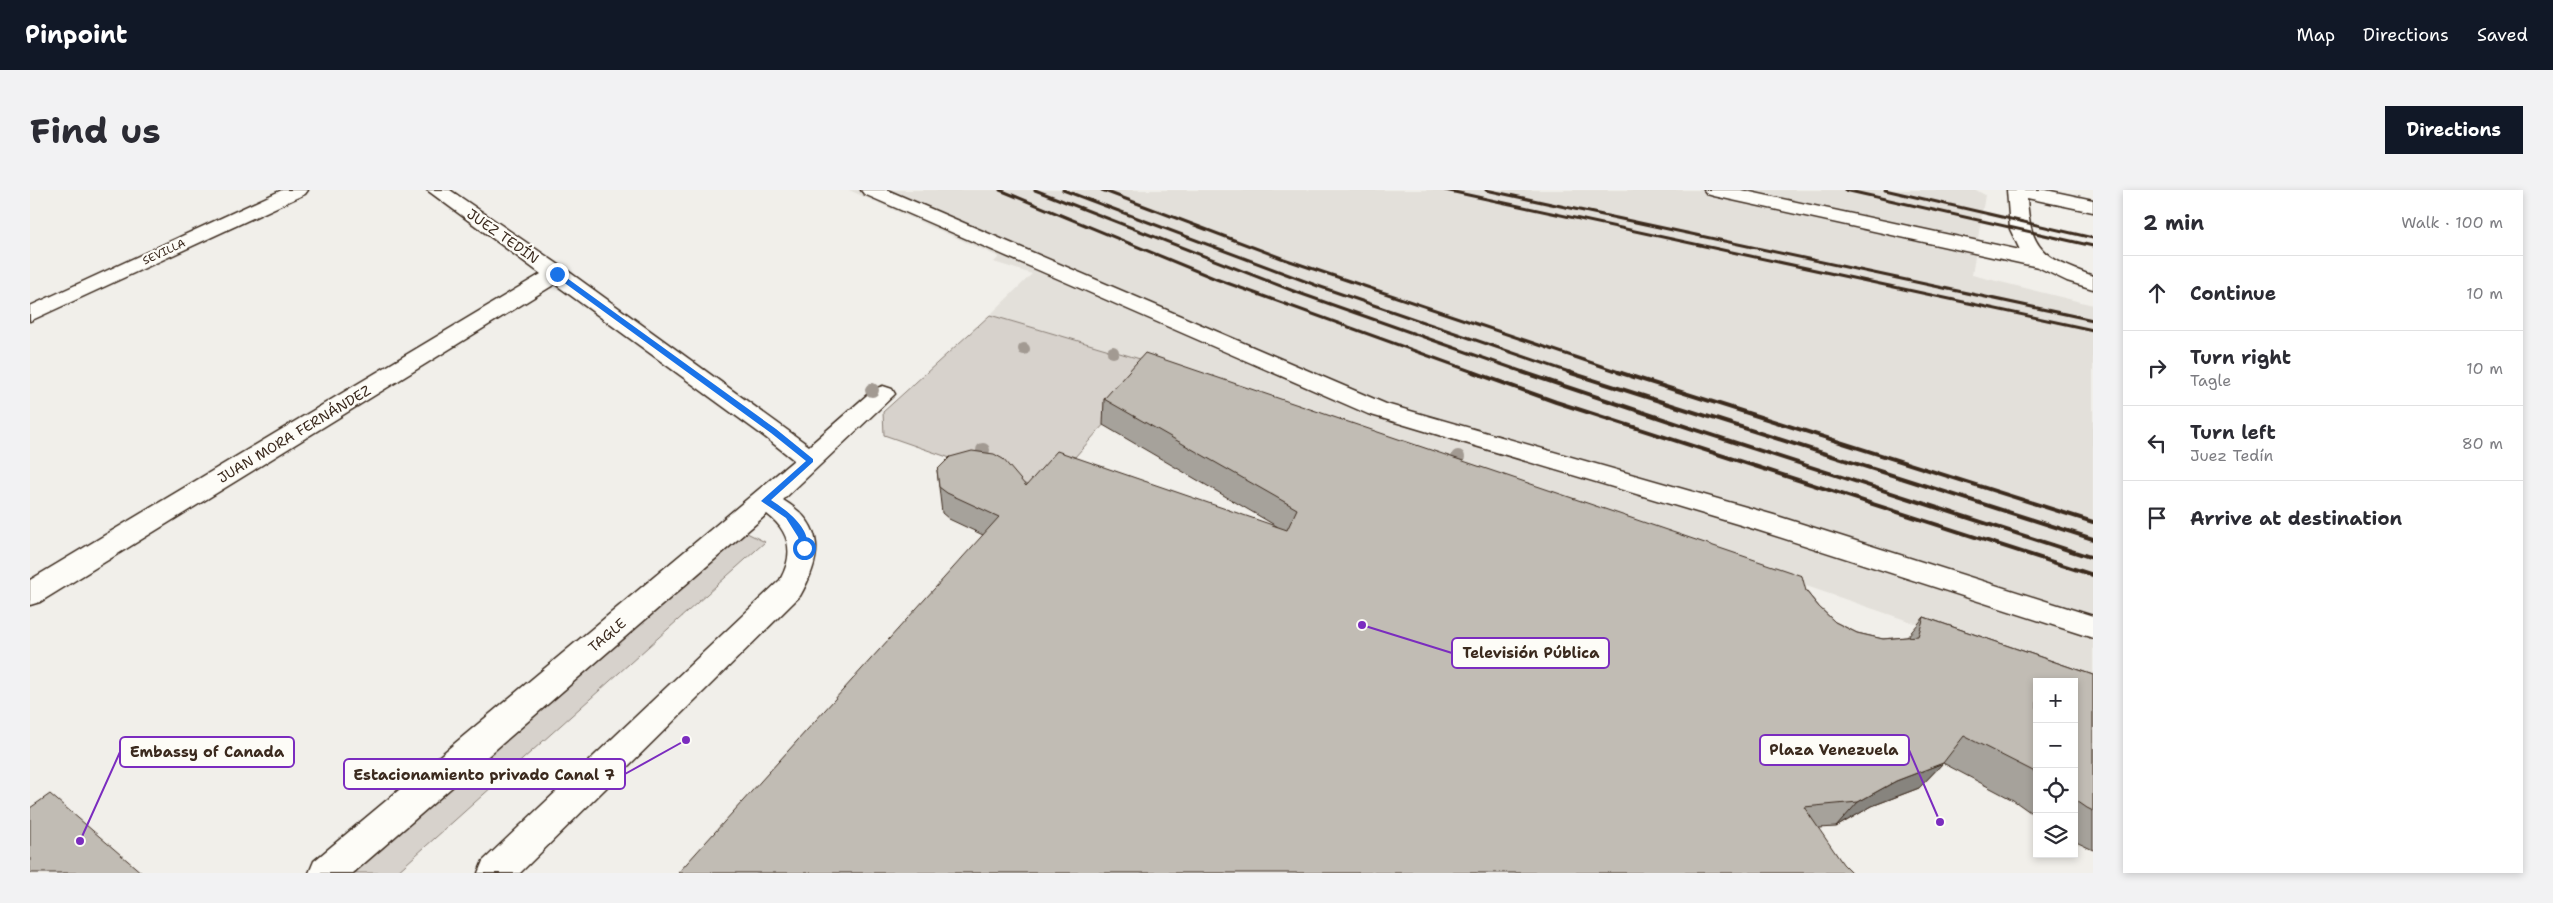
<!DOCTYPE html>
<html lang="en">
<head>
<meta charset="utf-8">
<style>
	body { margin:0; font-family:"Shantell Sans",sans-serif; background:#f2f2f3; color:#2b2b33 }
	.controls { position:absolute; right:15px; bottom:15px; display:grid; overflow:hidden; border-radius:0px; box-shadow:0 2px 8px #0003 }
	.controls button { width:45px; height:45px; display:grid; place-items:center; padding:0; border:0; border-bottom:1px solid #e1e1e2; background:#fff; color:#2b2b33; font:25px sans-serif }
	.stop { position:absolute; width:15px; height:15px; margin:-11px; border:4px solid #1a73e8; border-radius:50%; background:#fff }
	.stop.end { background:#1a73e8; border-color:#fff; box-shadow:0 1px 5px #0008 }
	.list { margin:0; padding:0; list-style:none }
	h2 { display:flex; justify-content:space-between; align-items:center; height:65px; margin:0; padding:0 20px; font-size:21px }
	h2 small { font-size:16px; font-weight:400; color:#7c7c81 }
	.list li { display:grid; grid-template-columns:32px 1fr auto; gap:15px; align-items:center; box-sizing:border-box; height:75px; padding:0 20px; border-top:1px solid #e1e1e2 }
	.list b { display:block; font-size:19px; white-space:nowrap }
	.list p { margin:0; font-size:16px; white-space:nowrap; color:#7c7c81 }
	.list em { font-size:16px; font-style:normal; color:#7c7c81 }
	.icon { flex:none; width:28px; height:28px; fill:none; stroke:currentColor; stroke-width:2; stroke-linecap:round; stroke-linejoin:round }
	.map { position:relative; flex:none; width:2063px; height:683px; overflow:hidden; border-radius:0px }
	header { display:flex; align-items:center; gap:30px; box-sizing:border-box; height:70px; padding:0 25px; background:#111827; color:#fff }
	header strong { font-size:24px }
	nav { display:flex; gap:28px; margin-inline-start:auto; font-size:18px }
	.intro { display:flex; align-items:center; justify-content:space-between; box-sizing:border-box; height:120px; padding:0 30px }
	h1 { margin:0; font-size:35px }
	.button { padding:12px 22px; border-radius:0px; background:#111827; color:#fff; font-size:18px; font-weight:700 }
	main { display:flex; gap:30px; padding:0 30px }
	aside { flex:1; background:#fff; border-radius:0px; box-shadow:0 2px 8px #0003 }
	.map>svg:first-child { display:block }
	.built { fill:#e3e0da }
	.green { fill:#d7d2cc; stroke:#897e75 }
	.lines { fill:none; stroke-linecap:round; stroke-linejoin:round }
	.minor-casing { stroke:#3b2a1e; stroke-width:3 }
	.minor { fill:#fdfcf7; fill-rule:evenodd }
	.rail-far1 { stroke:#3b2a1e; stroke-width:3 }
	.rail { stroke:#3b2a1e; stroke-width:4 }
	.tree { fill:#a29a92 }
	.wall { fill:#a6a29b; stroke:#3b2a1e }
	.shaded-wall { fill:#87847e; stroke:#3b2a1e }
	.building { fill:#c1bcb4; stroke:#3b2a1e }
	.route { fill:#1a73e8 }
	.labels { text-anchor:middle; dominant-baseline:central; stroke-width:4.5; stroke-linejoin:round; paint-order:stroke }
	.far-street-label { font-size:11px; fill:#3b2a1e; stroke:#fdfcf7 }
	.street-label { font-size:14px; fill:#3b2a1e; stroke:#fdfcf7 }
	.leader { fill:none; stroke:#7b2cbf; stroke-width:2 }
	.callout-dot { fill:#7b2cbf; stroke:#fdfcf7; stroke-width:2 }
	.callout { fill:#fdfcf7; stroke:#7b2cbf; stroke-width:2 }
	.callout-label { font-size:15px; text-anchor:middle; font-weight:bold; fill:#3b2a1e }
</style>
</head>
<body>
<header>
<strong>Pinpoint</strong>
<nav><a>Map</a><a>Directions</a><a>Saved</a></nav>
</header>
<div class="intro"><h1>Find us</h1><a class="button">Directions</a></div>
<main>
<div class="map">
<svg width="2063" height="683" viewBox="0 0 2063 683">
	<rect width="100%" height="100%" fill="#f1efea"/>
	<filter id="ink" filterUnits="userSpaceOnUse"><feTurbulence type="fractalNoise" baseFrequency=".02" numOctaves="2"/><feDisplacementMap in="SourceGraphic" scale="10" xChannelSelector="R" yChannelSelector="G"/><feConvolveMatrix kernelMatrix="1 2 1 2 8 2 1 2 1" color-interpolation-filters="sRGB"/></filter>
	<g filter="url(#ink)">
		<path class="built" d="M 819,0 L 1946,0 L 1955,5 L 1942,85 L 2063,115 L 2063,494 L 1127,174 L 960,125 L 1002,84 L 964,72 L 969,67 Z"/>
		<g class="green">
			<path d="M 960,125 L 1127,174 L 1015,301 L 854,245 L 853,222 Z"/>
			<path d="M 711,340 L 735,352 L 366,683 L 318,683 Z"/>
		</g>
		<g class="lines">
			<g class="minor-casing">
				<g id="minor">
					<path d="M 252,0 L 278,0 L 275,4 L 0,131 L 0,116 Z"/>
					<path d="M 397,0 L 420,0 L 535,79 L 779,256 L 844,199 L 853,196 L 862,199 L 865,204 L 753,310 C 796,336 792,367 770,406 L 490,683 L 448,683 L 453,671 L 750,390 C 764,365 761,342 737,324 L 323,683 L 279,683 L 284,671 L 764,270 L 735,247 L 525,94 L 10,412 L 0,415 L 0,390 L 511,84 Z"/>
					<path d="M 831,0 L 857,0 L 1356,214 L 1744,325 L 2063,426 L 2063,448 L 1724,339 L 1338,224 L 834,4 Z"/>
					<path d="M 1674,0 L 1711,0 L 1990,60 L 1980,39 L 1977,0 L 2016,0 L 2063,10 L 2063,22 L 1997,8 C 2000,61 2014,68 2063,86 L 2063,99 L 2037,91 L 2008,77 L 1684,6 L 1677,4 Z"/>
				</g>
			</g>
			<use href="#minor" class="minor"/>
			<g class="rail-far1">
				<path d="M 970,0 L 1186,89 L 1446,183"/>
				<path d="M 1005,0 L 1266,102 L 1496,183"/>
				<path d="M 1033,0 L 1288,96 L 1542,183"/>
				<path d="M 1072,0 L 1254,69 L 1592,183"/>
				<path d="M 1415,0 L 2063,140"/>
				<path d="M 1456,0 L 2063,130"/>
				<path d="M 1815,0 L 2063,56"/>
				<path d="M 1855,0 L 2063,48"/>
			</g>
			<g class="rail">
				<path d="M 1443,182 L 1526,212 L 2063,385"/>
				<path d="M 1492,182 L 1663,239 L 2063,368"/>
				<path d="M 1538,182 L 2063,349"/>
				<path d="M 1588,182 L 2063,332"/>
			</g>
		</g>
		<g class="tree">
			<circle cx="994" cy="159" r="6"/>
			<circle cx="1083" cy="162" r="6"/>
			<circle cx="842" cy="200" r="7"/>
			<circle cx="953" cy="260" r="7"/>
			<circle cx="1428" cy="267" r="7"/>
		</g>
		<path class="wall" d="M 1074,209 L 1776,401 L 1789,417 L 1805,432 L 1827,443 L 1853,449 L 1877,447 L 1894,427 L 2063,485 L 2063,660 L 2044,651 L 2044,492 L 2007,492 L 2007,627 L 1983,610 L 1913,573 L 1889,598 L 1842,616 L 1806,637 L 1789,638 L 953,345 L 919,329 L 912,323 L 907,280 L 996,296 L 1248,337 L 1073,235 Z"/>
		<path class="shaded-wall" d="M 1913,573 L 1889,598 L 1842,616 L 1806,637 L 1828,612 L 1866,591 Z"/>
		<g class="building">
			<path d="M 1115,163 L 1772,386 L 1776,401 L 1789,417 L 1805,432 L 1827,443 L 1853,449 L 1888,446 L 1894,427 L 2063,485 L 2063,621 L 2057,618 L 2044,609 L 2044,492 L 2007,492 L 2007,583 L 1934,546 L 1913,573 L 1866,591 L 1828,612 L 1774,617 L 1813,674 L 1822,683 L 648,683 L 969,327 L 917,303 L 909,297 L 907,280 L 920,267 L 942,261 L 964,264 L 973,269 L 996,296 L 1027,261 L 1257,340 L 1267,319 L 1074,209 Z"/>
			<path d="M 20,604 L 112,683 L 0,683 L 0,618 Z"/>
		</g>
	</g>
	<path class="route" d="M 525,83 L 530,83 L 746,239 L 783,269 L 783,272 L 741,310 C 756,320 782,338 777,360 L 771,360 L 768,347 L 756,328 L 731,311 L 776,271 L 741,243 L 525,86 Z"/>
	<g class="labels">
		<g class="far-street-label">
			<text transform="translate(134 62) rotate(-25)">SEVILLA</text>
		</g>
		<g class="street-label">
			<text transform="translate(473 46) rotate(35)">JUEZ TEDÍN</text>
			<text transform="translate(264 244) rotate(-31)">JUAN MORA FERNÁNDEZ</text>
			<text transform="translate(577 445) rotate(-40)">TAGLE</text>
		</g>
	</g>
	<path class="leader" d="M1332 435L1422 463M1910 632L1879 560M50 651L90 562M656 550L595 584"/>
	<g class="callout-dot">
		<circle cx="1332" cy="435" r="5"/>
		<circle cx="1910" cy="632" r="5"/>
		<circle cx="50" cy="651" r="5"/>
		<circle cx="656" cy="550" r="5"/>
	</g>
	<g class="callout">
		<rect x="1422" y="448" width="157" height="30" rx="5"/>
		<rect x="1730" y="545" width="149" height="30" rx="5"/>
		<rect x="90" y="547" width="174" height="30" rx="5"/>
		<rect x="314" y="569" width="281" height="30" rx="5"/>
	</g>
	<g class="callout-label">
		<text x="1501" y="468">Televisión Pública</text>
		<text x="1804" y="565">Plaza Venezuela</text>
		<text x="177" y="567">Embassy of Canada</text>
		<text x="454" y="590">Estacionamiento privado Canal 7</text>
	</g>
</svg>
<div class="controls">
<button>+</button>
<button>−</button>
<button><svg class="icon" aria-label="locate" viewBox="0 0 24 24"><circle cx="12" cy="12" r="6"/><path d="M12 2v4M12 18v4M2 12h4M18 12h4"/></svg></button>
<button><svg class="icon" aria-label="layers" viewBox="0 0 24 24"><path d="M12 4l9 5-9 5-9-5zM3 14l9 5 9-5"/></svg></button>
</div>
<div class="stop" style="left:774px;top:358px"></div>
<div class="stop end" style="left:527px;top:84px"></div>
</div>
<aside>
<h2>2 min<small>Walk · 100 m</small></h2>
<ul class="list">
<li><svg class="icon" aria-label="ahead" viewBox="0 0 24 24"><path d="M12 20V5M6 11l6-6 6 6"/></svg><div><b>Continue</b></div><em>10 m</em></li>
<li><svg class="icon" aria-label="right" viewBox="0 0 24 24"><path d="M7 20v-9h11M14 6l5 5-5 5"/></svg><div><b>Turn right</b><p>Tagle</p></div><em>10 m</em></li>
<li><svg class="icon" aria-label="left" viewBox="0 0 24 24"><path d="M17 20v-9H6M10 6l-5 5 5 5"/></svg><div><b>Turn left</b><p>Juez Tedín</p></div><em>80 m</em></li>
<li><svg class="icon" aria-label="arrive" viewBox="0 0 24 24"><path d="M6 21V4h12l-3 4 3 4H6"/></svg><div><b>Arrive at destination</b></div></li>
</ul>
</aside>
</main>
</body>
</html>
